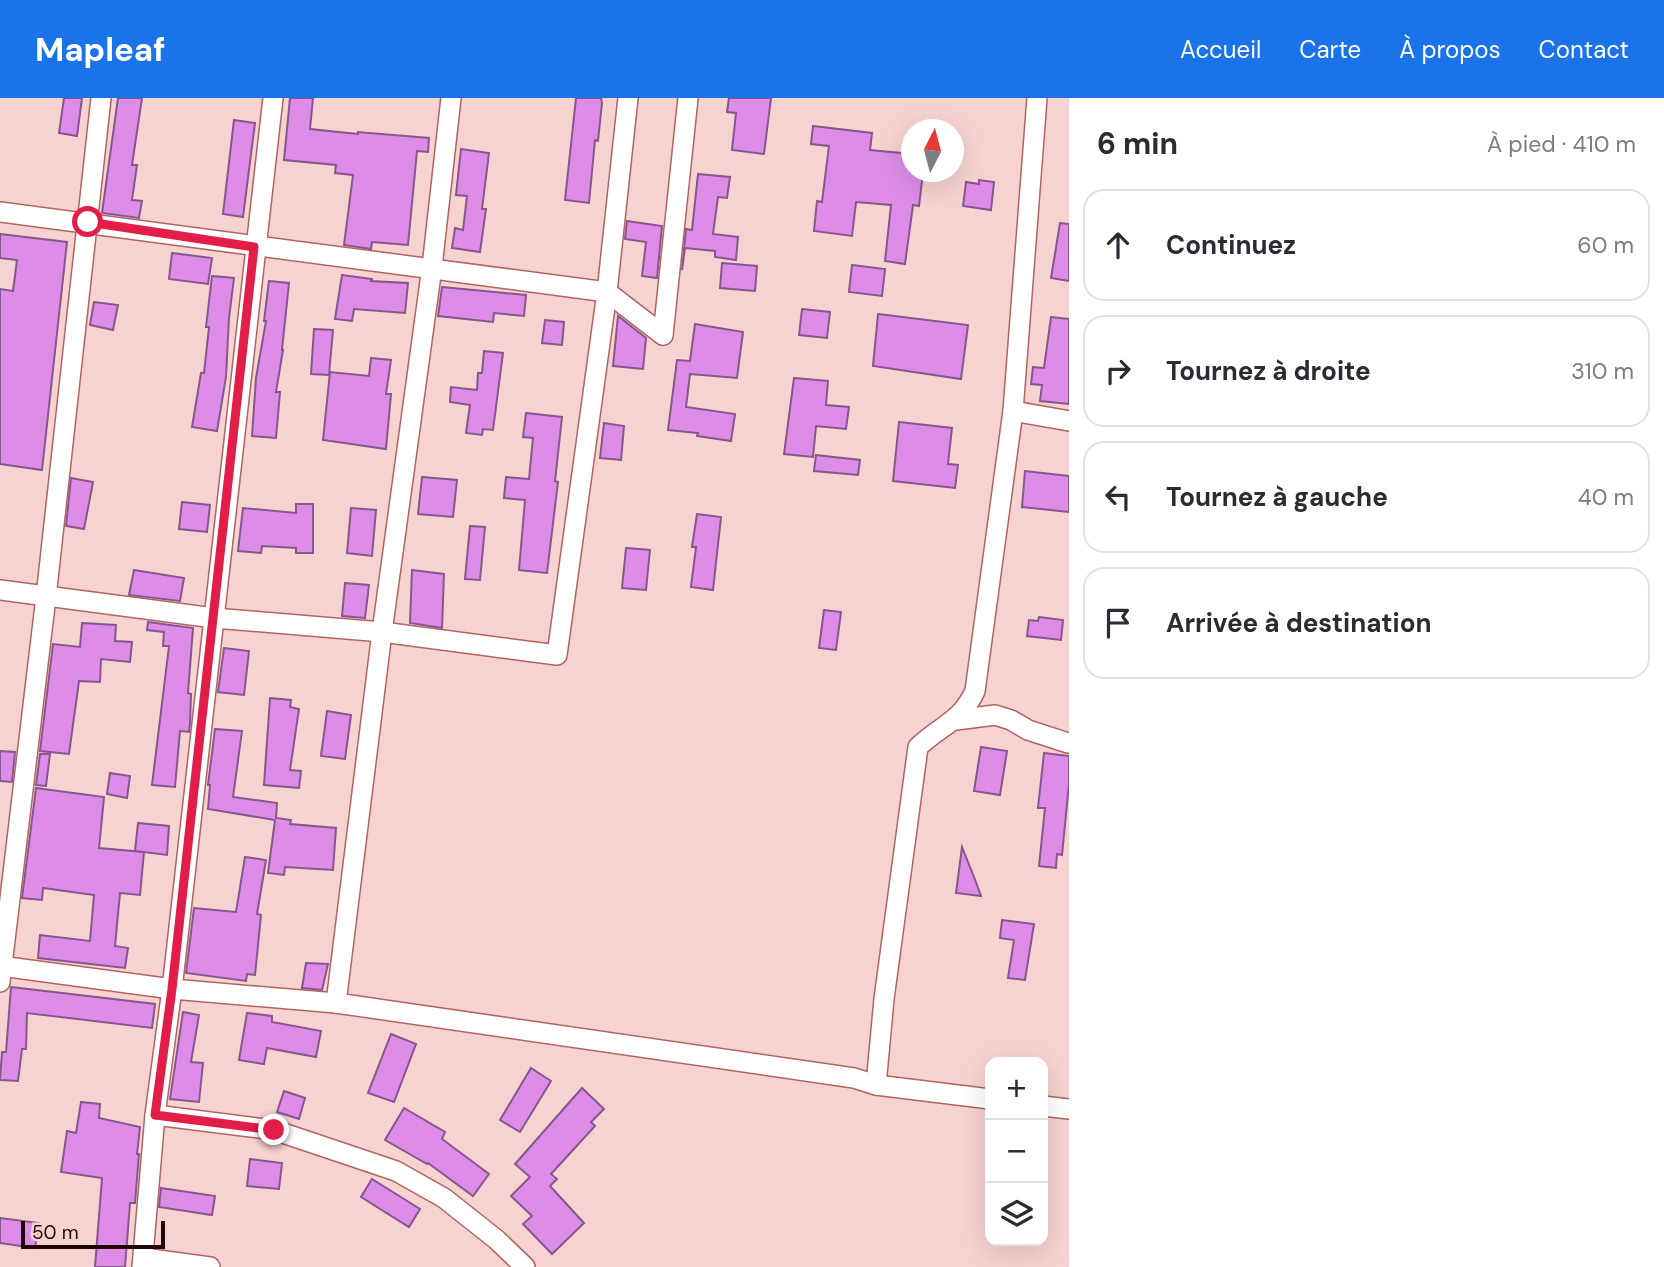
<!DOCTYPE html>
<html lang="fr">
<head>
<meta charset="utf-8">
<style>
	body { margin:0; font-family:"DM Sans",sans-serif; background:#f2f2f3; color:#2b2b33 }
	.controls { position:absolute; right:21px; bottom:21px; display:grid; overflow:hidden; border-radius:14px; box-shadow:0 7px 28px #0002 }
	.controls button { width:63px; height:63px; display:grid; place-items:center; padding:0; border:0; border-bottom:2px solid #e1e1e2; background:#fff; color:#2b2b33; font:35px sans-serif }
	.compass { position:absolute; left:901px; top:21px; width:63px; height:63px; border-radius:50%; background:#fff; box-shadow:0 7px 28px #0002; rotate:6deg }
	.scale { position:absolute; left:21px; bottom:18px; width:144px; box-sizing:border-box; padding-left:7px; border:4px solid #210505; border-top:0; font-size:19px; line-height:24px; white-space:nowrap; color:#210505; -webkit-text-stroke:5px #f6d2d0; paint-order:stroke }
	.stop { position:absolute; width:21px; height:21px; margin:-16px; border:5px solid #e11d48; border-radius:50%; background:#fff }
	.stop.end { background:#e11d48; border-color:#fff; box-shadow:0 2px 7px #0008 }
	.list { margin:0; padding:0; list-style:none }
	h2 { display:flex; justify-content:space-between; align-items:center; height:91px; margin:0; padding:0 28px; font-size:30px }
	h2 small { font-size:23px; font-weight:400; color:#7c7c81 }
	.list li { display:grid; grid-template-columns:46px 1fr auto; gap:21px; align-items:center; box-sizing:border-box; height:112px; margin:0 14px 14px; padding:0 14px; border:2px solid #e1e1e2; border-radius:21px }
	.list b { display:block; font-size:26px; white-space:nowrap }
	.list em { font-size:23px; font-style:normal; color:#7c7c81 }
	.icon { flex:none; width:38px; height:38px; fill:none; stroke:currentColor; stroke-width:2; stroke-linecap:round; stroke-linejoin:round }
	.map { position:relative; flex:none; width:1069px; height:1169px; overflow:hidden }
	header { display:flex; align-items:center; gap:42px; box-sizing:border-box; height:98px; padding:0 35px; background:#1a73e8; color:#fff }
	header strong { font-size:33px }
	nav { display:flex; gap:38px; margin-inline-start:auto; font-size:24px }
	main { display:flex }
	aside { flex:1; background:#fff }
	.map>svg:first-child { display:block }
	.building { fill:#dd8de7; stroke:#87568d; stroke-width:2 }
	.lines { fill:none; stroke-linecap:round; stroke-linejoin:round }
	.street-casing { stroke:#b26460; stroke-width:22 }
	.street { stroke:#fff; stroke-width:19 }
	.route { stroke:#e11d48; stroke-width:9 }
</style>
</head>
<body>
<header>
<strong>Mapleaf</strong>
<nav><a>Accueil</a><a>Carte</a><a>À propos</a><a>Contact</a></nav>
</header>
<main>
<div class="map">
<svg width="1069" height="1169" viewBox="0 0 1069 1169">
	<rect width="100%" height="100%" fill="#f6d2d0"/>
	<g class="building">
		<path d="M 64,0 L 82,0 L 77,38 L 59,35 Z"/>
		<path d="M 118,0 L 142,0 L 132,67 L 137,67 L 132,102 L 142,103 L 139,120 L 102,115 Z"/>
		<path d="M 290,0 L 313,0 L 310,31 L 358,36 L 358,34 L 429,40 L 428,54 L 417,53 L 408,147 L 372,144 L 371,151 L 344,147 L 353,77 L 335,75 L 336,67 L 284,62 Z"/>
		<path d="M 576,0 L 601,0 L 602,5 L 598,43 L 595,42 L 589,105 L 565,102 Z"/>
		<path d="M 729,0 L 771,0 L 764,56 L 732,52 L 736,15 L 727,14 Z"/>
		<path d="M 234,22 L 255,25 L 243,119 L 223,116 Z"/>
		<path d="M 813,28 L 872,35 L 870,52 L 912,56 L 912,74 L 923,74 L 919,108 L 913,107 L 905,166 L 885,163 L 891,107 L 856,104 L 852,138 L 814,133 L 817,103 L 822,104 L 829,48 L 811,46 Z"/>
		<path d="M 461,51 L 489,55 L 482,111 L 486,111 L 480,154 L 452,150 L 455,130 L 463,132 L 467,98 L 456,97 Z"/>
		<path d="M 698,76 L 730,79 L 727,100 L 718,99 L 713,136 L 738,139 L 736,162 L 715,159 L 715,153 L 685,150 L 682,172 L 686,131 L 692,132 Z"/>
		<path d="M 979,82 L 994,84 L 991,112 L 963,108 L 966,84 L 979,86 Z"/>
		<path d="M 627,123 L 662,128 L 657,180 L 642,178 L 646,144 L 625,141 Z"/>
		<path d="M 1060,125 L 1069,126 L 1069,183 L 1051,180 Z"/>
		<path d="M 0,136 L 67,144 L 42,372 L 0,366 L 0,191 L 13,193 L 17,162 L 0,160 Z"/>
		<path d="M 172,155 L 212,160 L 208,186 L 169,181 Z"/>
		<path d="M 722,165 L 757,168 L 755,193 L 720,190 Z"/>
		<path d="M 852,167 L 885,171 L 882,198 L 849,194 Z"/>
		<path d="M 342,177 L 372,181 L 371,183 L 408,185 L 405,215 L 354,211 L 352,223 L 335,221 Z"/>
		<path d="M 212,178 L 234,180 L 229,220 L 226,279 L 217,333 L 192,329 L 201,275 L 204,275 L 209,229 L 206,229 Z"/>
		<path d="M 269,183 L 289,185 L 282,252 L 283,252 L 276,294 L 280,294 L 276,340 L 252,338 L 256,280 L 266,223 L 264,223 Z"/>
		<path d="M 442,189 L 526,197 L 524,218 L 494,215 L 493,224 L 438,218 Z"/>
		<path d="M 94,204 L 118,207 L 113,232 L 90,227 Z"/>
		<path d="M 802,211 L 830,214 L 827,240 L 799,237 Z"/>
		<path d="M 878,216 L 968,227 L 961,281 L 873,268 Z"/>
		<path d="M 618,218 L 646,240 L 643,271 L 613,268 Z"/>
		<path d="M 1051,219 L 1069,221 L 1069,306 L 1040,303 L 1042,287 L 1031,286 L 1033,269 L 1044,270 Z"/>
		<path d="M 545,222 L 564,224 L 562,247 L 542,245 Z"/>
		<path d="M 695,226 L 743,234 L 737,280 L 690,276 L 686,309 L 735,316 L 731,343 L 697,338 L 698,335 L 668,332 L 677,262 L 690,263 Z"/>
		<path d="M 314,231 L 333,232 L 329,277 L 311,276 Z"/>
		<path d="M 484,253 L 503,255 L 493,332 L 483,331 L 482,337 L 466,335 L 470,307 L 450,304 L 451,289 L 477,292 L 478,275 L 482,275 Z"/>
		<path d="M 371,260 L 391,262 L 386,296 L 391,296 L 386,351 L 323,342 L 330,274 L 369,278 Z"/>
		<path d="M 794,280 L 828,283 L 826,307 L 849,309 L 846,331 L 816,328 L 813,359 L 784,356 Z"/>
		<path d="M 526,315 L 562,319 L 555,383 L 558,384 L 547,475 L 519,472 L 525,402 L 504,400 L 506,379 L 529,381 L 533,340 L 523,339 Z"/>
		<path d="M 899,324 L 952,330 L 948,366 L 958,367 L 955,390 L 893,383 Z"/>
		<path d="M 604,325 L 624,328 L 621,362 L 600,360 Z"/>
		<path d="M 816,357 L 860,362 L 858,377 L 814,373 Z"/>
		<path d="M 1025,373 L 1069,378 L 1069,414 L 1022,409 Z"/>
		<path d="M 422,379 L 457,382 L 453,419 L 418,416 Z"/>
		<path d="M 71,380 L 93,384 L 84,431 L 66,428 Z"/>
		<path d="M 182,404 L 210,407 L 207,434 L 179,431 Z"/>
		<path d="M 296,406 L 313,406 L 313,455 L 296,455 L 296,450 L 262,448 L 261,455 L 238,453 L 243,410 L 296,415 Z"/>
		<path d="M 351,410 L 376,412 L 372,458 L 347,455 Z"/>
		<path d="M 697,416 L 721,419 L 713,492 L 691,489 L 696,449 L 692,449 Z"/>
		<path d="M 470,428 L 485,429 L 480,482 L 465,481 Z"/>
		<path d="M 626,450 L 650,452 L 646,492 L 622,490 Z"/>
		<path d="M 134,472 L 184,480 L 180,503 L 129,497 Z"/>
		<path d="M 412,472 L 444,476 L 442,530 L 410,525 Z"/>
		<path d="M 345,485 L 369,487 L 365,520 L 342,518 Z"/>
		<path d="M 824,512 L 841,514 L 836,552 L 819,550 Z"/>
		<path d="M 1039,519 L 1063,522 L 1061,542 L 1027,538 L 1029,522 L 1038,523 Z"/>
		<path d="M 148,524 L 193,530 L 188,595 L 191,596 L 190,625 L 189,634 L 180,633 L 175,689 L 152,687 L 169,548 L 163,548 L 164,534 L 147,532 Z"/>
		<path d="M 82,525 L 116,527 L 115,543 L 132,544 L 130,564 L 101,561 L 100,584 L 79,583 L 69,656 L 40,653 L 53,546 L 80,549 Z"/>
		<path d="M 224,550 L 249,553 L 244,597 L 218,594 Z"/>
		<path d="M 270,600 L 291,602 L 290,609 L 299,611 L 290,672 L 301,673 L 299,690 L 264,687 Z"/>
		<path d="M 327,613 L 351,617 L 345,661 L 321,658 Z"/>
		<path d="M 215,631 L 242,633 L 233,699 L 277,705 L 276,720 L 291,722 L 290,726 L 336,730 L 333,772 L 285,769 L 284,777 L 268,775 L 275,722 L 208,711 L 210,687 L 208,687 Z"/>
		<path d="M 981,649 L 1007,653 L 1000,697 L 974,693 Z"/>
		<path d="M 0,653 L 15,654 L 12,684 L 0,683 Z"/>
		<path d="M 1044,655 L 1069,658 L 1069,686 L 1062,757 L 1057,756 L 1056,770 L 1039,768 L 1045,710 L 1038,710 Z"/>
		<path d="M 40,656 L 50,656 L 46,688 L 36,687 Z"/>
		<path d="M 110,675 L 130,678 L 127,700 L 107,696 Z"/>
		<path d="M 36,690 L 104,699 L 99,750 L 144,754 L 140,797 L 120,795 L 115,848 L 128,850 L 125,870 L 38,860 L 40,837 L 90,843 L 94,797 L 43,790 L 42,802 L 22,800 Z"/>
		<path d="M 138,725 L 169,728 L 167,757 L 135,753 Z"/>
		<path d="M 962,749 L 974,779 L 981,798 L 956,795 Z"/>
		<path d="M 245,759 L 266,762 L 257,816 L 261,817 L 255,877 L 247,876 L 246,883 L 186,875 L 194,810 L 236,814 Z"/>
		<path d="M 1002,822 L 1034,826 L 1025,882 L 1008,880 L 1014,842 L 1000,840 Z"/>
		<path d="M 306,865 L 328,866 L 322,892 L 302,890 Z"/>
		<path d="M 11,889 L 155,906 L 152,930 L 27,915 L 26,951 L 22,951 L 18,983 L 0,982 L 2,954 L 6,954 Z"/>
		<path d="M 183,914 L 199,917 L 191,964 L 203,965 L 199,1004 L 170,1001 Z"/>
		<path d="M 247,915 L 272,918 L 272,924 L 321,933 L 316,959 L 267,950 L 264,966 L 239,962 Z"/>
		<path d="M 391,936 L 416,946 L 394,1004 L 368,995 Z"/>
		<path d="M 531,970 L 551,983 L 520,1034 L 500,1022 Z"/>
		<path d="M 582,990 L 604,1011 L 591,1024 L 595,1028 L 551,1076 L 557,1081 L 550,1088 L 584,1125 L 552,1156 L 523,1126 L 532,1118 L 511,1098 L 530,1079 L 515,1066 Z"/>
		<path d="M 284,993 L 305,1000 L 299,1021 L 277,1014 Z"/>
		<path d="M 81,1004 L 100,1006 L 99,1020 L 140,1029 L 137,1056 L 139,1056 L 135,1105 L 130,1105 L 125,1169 L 95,1169 L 102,1080 L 61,1074 L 67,1033 L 76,1035 Z"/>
		<path d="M 404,1010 L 445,1034 L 442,1041 L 489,1076 L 473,1098 L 428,1065 L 427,1066 L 385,1042 Z"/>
		<path d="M 250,1061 L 282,1065 L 279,1091 L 247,1088 Z"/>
		<path d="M 372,1081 L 420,1111 L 409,1129 L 361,1099 Z"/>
		<path d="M 161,1090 L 215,1098 L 212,1117 L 159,1109 Z"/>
		<path d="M 0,1120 L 39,1125 L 35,1150 L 0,1145 Z"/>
	</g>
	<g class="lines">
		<g class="street-casing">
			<g id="street">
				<path d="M 0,114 L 607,194 L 663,237"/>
				<path d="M 663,237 L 688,0"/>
				<path d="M 1013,313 L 1069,323"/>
				<path d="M 0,492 L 214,520 L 382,534 L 557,557 L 607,194 L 628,0"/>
				<path d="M 956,622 L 995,617 L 1011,622 L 1028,632 L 1068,645"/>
				<path d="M 0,868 L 172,891 L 336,905 L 854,980 L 876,987 L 990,1001"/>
				<path d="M 0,884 L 46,499 L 101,0"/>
				<path d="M 336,905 L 382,534 L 432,169 L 451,0"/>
				<path d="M 876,987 L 884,901 L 918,649 C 942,626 960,625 975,593 L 1013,313 L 1037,0"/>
				<path d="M 1043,1008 L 1069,1011"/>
				<path d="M 155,1017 L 274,1032 L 396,1073 L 444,1100 L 497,1142 L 525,1169"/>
				<path d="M 143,1160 L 210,1169"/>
				<path d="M 142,1169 L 155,1017 L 172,891 L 273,0"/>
			</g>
		</g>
		<use href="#street" class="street"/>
	</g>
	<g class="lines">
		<path class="route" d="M 88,124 L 254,149 L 172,891 L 155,1017 L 274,1032"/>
	</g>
</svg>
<div class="controls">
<button>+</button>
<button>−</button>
<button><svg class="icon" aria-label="layers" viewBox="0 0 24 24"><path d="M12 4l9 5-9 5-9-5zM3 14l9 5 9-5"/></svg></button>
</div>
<svg class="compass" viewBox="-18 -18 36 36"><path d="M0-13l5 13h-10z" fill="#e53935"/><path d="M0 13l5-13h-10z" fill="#7c7c81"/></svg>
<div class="scale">50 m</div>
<div class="stop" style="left:88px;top:124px"></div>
<div class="stop end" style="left:274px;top:1032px"></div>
</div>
<aside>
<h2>6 min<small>À pied · 410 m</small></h2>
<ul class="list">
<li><svg class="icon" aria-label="ahead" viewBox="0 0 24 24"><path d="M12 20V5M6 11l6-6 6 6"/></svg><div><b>Continuez</b></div><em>60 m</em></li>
<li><svg class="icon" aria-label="right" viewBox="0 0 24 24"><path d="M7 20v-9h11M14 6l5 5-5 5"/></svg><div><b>Tournez à droite</b></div><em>310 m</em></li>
<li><svg class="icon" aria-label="left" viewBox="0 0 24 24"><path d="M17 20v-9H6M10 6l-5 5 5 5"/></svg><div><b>Tournez à gauche</b></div><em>40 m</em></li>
<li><svg class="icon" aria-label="arrive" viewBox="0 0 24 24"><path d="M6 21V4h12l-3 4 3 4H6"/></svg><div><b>Arrivée à destination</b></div></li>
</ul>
</aside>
</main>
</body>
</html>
